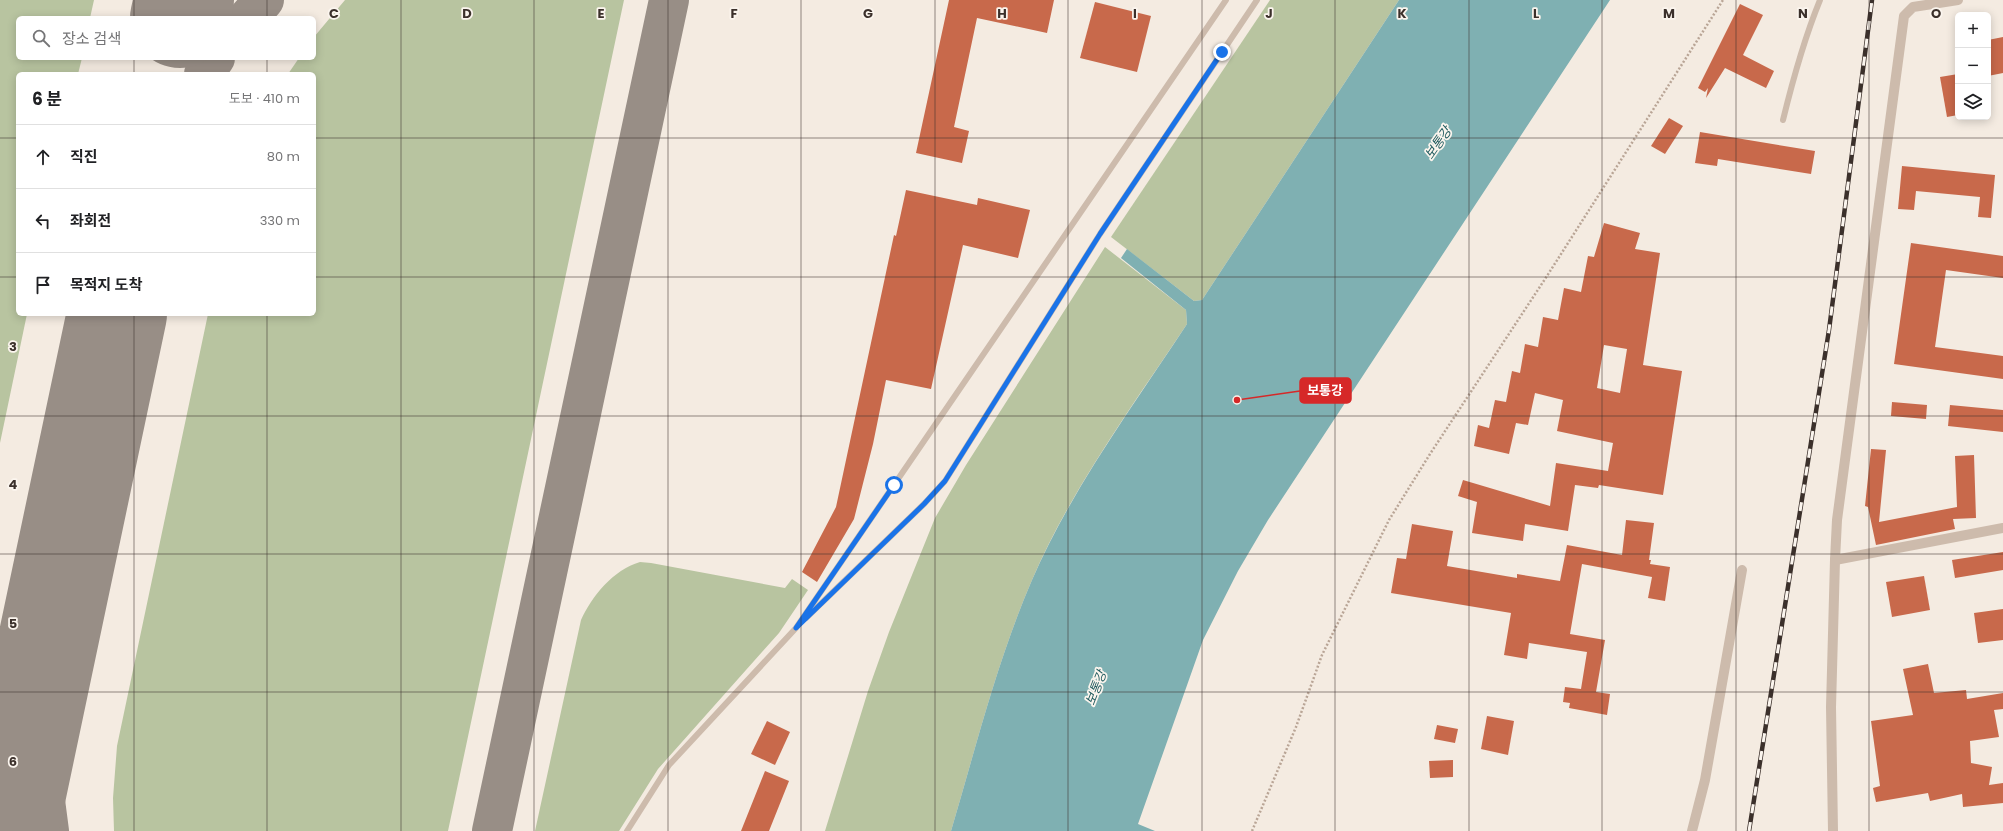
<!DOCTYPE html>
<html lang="ko">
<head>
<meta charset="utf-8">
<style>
	body { margin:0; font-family:Poppins,"Noto Sans KR",sans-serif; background:#f6f6f6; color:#202124 }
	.controls { position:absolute; right:12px; top:12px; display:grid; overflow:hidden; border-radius:6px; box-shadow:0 2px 10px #0003 }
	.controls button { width:36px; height:36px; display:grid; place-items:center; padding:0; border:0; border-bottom:1px solid #e0e0e0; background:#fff; color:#202124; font:20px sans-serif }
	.stop { position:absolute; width:12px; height:12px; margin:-9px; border:3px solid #1a73e8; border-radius:50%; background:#fff }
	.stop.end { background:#1a73e8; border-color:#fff; box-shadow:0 1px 4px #0008 }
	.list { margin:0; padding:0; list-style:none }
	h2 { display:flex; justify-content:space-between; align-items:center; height:52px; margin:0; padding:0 16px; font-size:17px }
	h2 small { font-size:13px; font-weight:400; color:#757577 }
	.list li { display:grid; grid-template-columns:26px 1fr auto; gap:12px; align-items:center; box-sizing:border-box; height:64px; padding:0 16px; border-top:1px solid #e0e0e0 }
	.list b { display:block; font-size:15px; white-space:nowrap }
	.list em { font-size:13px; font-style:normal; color:#757577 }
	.icon { flex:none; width:22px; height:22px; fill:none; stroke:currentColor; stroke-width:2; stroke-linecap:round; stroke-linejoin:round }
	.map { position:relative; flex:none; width:2003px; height:831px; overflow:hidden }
	.search { position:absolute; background:#fff; box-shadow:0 2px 10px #0003; left:16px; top:16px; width:300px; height:44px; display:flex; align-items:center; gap:10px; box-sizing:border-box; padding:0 14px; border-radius:6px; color:#757577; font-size:15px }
	.panel { position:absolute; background:#fff; box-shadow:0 2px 10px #0003; left:16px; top:72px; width:300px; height:244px; border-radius:6px }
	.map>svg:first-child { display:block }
	.green { fill:#b8c4a0 }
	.water { fill:#7fb0b2 }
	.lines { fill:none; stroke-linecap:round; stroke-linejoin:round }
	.taxiway { stroke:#988e86; stroke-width:40 }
	.runway { stroke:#988e86; stroke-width:100 }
	.building { fill:#c8694b; fill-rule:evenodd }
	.path { stroke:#b9a596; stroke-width:2.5; stroke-dasharray:2 2; stroke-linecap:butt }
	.service { stroke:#cdbbac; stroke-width:6 }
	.minor { stroke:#cdbbac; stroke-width:10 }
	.tertiary { stroke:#cdbbac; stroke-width:10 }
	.rail-casing { stroke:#3b302b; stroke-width:4.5 }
	.rail { stroke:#fbf5ee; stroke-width:3; stroke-dasharray:9; stroke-linecap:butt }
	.route { stroke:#1a73e8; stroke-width:5 }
	.grid { fill:none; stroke:#3b302b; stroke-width:1; stroke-opacity:0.55 }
	.labels { text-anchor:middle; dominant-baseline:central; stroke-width:3.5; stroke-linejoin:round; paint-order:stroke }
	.water-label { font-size:13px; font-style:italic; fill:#1f5a5e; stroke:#fbf5ee }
	.grid-label { font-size:13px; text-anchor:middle; font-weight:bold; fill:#3b302b; stroke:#fbf5ee; stroke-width:3.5; stroke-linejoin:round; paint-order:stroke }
	.leader { fill:none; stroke:#d62828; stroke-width:1.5 }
	.callout-dot { fill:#d62828; stroke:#fbf5ee; stroke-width:1.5 }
	.callout { fill:#d62828; stroke:#d62828; stroke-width:1.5 }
	.callout-label { font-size:13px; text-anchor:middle; font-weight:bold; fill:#fff }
</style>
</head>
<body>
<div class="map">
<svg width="2003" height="831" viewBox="0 0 2003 831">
	<rect width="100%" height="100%" fill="#f4ebe1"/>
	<g class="green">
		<path d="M 0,0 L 94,0 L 90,18 L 18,18 L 18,58 L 82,58 L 78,74 L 18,74 L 18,314 L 27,314 L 0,443 Z"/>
		<path d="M 345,0 L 624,0 L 448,831 L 114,831 L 113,798 L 117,746 L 208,314 L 314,314 L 314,74 L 288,74 L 299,58 L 314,58 L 314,37 Z"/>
		<path d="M 1270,0 L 1399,0 L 1202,300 L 1194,301 L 1111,237 Z"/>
		<path d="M 1105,247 L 1186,310 L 1187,324 C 1133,405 1070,491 1032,580 C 997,661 976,747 951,831 L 825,831 L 868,691 L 889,632 L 935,518 L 966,465 Z"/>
		<path d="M 640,562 L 651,563 L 785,588 L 792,579 L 808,590 L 779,633 L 658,769 L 619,831 L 535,831 L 581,620 C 592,596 613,570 640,562 Z"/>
	</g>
	<path class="water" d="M 1399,0 L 1610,0 L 1268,520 L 1238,571 L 1203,640 L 1138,824 L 1155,831 L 951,831 C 976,747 997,661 1032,580 C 1071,490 1133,406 1187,324 L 1186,310 L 1121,258 L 1127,249 L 1194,301 L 1202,300 Z"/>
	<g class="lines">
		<g class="taxiway">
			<path d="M 248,18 L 264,0"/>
			<path d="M 204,74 L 215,58"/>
			<path d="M 33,709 L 49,831"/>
			<path d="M 492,831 L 669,0"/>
		</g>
		<g class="runway">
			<path d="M 180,18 L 184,0"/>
			<path d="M 8,831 L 117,314"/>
		</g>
	</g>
	<g class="building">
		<path d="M 949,0 L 1054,0 L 1047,33 L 977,18 L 954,127 L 969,131 L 962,163 L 916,153 Z"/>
		<path d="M 1095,2 L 1151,16 L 1137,72 L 1080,58 Z"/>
		<path d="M 1740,4 L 1763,15 L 1743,55 L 1774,71 L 1766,88 L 1725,68 L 1706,98 L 1708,88 L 1705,92 L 1698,88 Z"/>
		<path d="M 2003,37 L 2003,73 L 1988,76 L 1988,40 Z"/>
		<path d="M 1958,74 L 1958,115 L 1947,117 L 1940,77 Z"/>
		<path d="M 1669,118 L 1683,126 L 1665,154 L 1651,146 Z"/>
		<path d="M 1700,132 L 1815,151 L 1811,174 L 1718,159 L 1717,166 L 1695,163 Z"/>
		<path d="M 1902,166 L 1995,175 L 1991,218 L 1978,217 L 1980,197 L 1916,191 L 1914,210 L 1898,209 Z"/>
		<path d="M 906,190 L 977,205 L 978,198 L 1030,210 L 1018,258 L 963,245 L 931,389 L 886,380 L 873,444 L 854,519 L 817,582 L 802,572 L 836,507 L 894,235 L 896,236 Z"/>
		<path d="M 1604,223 L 1640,233 L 1635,249 L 1660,253 L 1643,365 L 1682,371 L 1663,495 L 1599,485 L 1598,488 L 1575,485 L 1568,531 L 1525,524 L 1523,541 L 1472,533 L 1477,502 L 1458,496 L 1463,480 L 1550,506 L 1556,463 L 1608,471 L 1613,443 L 1557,431 L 1563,400 L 1535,393 L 1528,425 L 1516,423 L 1509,454 L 1474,446 L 1478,425 L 1489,428 L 1495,400 L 1506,402 L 1512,371 L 1520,373 L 1525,344 L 1538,347 L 1543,317 L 1558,320 L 1564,288 L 1581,292 L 1588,256 L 1594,257 ZM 1604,345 L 1627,349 L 1620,393 L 1597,388 Z"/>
		<path d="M 1911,243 L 2003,256 L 2003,278 L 1946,270 L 1935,347 L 2003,356 L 2003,379 L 1894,364 Z"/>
		<path d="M 1892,402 L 1927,405 L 1926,419 L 1891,416 Z"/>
		<path d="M 1950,405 L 2003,410 L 2003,432 L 1948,426 Z"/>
		<path d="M 1871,449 L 1886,450 L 1879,522 L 1957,507 L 1955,456 L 1974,455 L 1976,518 L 1953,519 L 1955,529 L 1876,545 L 1868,507 L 1865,506 Z"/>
		<path d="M 1626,520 L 1654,523 L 1649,560 L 1651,560 L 1650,564 L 1670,567 L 1665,601 L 1648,598 L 1652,577 L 1582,564 L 1570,634 L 1605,640 L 1596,692 L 1610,694 L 1607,715 L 1569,708 L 1570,703 L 1563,702 L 1565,687 L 1581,689 L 1587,652 L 1529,643 L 1527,659 L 1504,655 L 1511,613 L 1391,593 L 1397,558 L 1406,559 L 1412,524 L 1453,531 L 1447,566 L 1517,578 L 1517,574 L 1560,581 L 1567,545 L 1622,555 Z"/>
		<path d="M 2003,552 L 2003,570 L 1955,578 L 1952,560 Z"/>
		<path d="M 1924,576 L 1930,610 L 1892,617 L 1886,582 Z"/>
		<path d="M 2003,609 L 2003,640 L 1978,643 L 1974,613 Z"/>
		<path d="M 1928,664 L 1934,693 L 1966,690 L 1967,699 L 2003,693 L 2003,709 L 1994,710 L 1999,737 L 1970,741 L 1971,763 L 1992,767 L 1989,785 L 2003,783 L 2003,803 L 1963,807 L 1962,794 L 1930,801 L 1928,793 L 1876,802 L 1873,788 L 1880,786 L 1871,721 L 1913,715 L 1903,669 Z"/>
		<path d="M 1487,716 L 1514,721 L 1508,755 L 1481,749 Z"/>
		<path d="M 767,721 L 790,732 L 775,765 L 751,754 Z"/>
		<path d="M 1437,725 L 1458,729 L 1455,743 L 1434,739 Z"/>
		<path d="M 1453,760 L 1453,777 L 1430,778 L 1429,761 Z"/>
		<path d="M 765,771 L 789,781 L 769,831 L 741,831 Z"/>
	</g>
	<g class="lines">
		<path class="path" d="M 1252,831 L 1296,727 L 1322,655 L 1389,520 L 1430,454 L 1547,276 L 1723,0"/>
		<g class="service">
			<path d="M 1783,120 C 1793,79 1804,39 1820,0"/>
			<path d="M 806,618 L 924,504 L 945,481 L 1100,234 L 1257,0"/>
			<path d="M 627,831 L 669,765 L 796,628 L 1226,0"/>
		</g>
		<g class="minor">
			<path d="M 1835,560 L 1837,520 L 1904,16 L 1913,7 L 1958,0"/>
			<path d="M 1692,831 L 1705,780 L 1742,570"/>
		</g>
		<path class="tertiary" d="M 1833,831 L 1831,707 L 1835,560 L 2003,528"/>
		<g class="rail-casing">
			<path id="rail" d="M 1749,831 L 1829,330 L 1872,0"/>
		</g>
		<use href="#rail" class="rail"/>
	</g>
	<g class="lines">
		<path class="route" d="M 894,485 L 796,628 L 924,504 L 945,481 L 1100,234 L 1222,52"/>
	</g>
	<path class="grid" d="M 134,0 L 134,18M 267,0 L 267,18M 401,0 L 401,831M 534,0 L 534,831M 668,0 L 668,831M 801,0 L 801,831M 935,0 L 935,831M 1068,0 L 1068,831M 1202,0 L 1202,831M 1335,0 L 1335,831M 1469,0 L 1469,831M 1602,0 L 1602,831M 1736,0 L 1736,831M 1869,0 L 1869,831M 134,58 L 134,74M 267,58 L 267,74M 0,138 L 18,138M 314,138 L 2003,138M 0,277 L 18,277M 314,277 L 2003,277M 134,314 L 134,831M 267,314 L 267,831M 0,416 L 2003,416M 0,554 L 2003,554M 0,692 L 2003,692"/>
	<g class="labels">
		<g class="water-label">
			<text transform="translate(1438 143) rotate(-55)">보통강</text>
			<text transform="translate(1096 688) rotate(-69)">보통강</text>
		</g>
	</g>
	<g class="grid-label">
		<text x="334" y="18">C</text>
		<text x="467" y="18">D</text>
		<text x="601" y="18">E</text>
		<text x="734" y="18">F</text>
		<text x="868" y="18">G</text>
		<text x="1002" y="18">H</text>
		<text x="1135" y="18">I</text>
		<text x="1269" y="18">J</text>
		<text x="1402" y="18">K</text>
		<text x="1536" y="18">L</text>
		<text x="1669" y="18">M</text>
		<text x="1803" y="18">N</text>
		<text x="1936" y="18">O</text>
		<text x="13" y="351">3</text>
		<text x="13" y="489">4</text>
		<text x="13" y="628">5</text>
		<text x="13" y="766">6</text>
	</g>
	<path class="leader" d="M1237 400L1300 391"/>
	<circle class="callout-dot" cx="1237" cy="400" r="4"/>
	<rect class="callout" x="1300" y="378" width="51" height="25" rx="4"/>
	<g class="callout-label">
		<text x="1325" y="395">보통강</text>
	</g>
</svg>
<div class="controls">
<button>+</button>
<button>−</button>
<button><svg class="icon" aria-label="layers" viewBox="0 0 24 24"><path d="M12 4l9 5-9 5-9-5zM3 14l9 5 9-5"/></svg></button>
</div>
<div class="stop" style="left:894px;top:485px"></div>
<div class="stop end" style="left:1222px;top:52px"></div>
<div class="search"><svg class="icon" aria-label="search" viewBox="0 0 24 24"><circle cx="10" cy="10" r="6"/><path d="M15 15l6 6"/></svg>장소 검색</div>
<section class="panel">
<h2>6 분<small>도보 · 410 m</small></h2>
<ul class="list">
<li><svg class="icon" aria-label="ahead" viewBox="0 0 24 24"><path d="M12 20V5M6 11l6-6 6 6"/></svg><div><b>직진</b></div><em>80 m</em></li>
<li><svg class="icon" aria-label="left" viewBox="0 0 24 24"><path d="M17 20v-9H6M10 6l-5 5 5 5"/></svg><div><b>좌회전</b></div><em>330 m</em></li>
<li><svg class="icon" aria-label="arrive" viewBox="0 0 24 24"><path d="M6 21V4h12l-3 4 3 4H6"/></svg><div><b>목적지 도착</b></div></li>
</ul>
</section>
</div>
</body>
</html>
